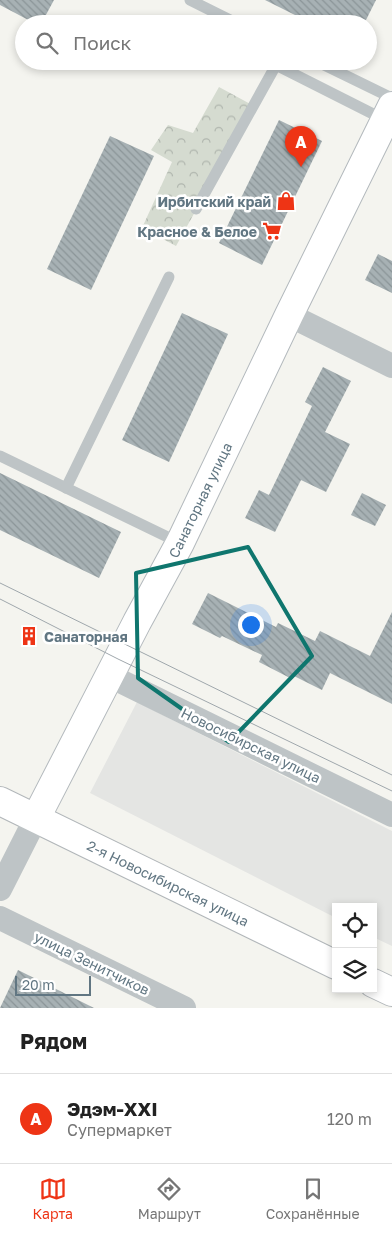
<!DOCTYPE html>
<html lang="ru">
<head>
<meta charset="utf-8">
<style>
	body { margin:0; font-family:"Golos Text",sans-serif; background:#f2f2f2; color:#222 }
	.controls { position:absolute; right:15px; bottom:15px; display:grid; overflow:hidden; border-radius:0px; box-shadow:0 2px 8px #0003 }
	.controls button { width:45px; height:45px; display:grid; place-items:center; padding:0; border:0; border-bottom:1px solid #e0e0e0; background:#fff; color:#222; font:25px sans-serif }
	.scale { position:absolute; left:15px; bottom:12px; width:76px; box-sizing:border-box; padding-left:5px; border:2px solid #617682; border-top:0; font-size:14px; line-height:18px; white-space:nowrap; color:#617682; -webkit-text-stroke:4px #fff; paint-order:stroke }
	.you { position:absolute; left:250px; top:624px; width:18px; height:18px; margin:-12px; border:4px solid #fff; border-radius:50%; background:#1a73e8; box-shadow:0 0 0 8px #1a73e833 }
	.badge { display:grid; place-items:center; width:32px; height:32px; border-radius:50%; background:#ee3415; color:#fff; font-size:16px; font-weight:700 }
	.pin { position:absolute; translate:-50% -41px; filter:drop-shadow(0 1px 2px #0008) }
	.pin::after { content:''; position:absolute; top:26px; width:18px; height:15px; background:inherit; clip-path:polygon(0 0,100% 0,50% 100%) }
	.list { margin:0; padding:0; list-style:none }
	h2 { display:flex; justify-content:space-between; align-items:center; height:65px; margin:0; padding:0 20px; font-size:21px }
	h2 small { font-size:16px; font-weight:400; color:#767676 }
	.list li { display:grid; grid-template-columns:32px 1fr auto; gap:15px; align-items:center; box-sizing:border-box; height:90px; padding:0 20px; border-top:1px solid #e0e0e0 }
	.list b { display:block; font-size:19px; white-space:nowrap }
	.list p { margin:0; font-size:16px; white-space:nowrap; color:#767676 }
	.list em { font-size:16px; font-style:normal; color:#767676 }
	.icon { flex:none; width:28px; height:28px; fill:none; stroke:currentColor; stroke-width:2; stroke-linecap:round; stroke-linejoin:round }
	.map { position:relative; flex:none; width:392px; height:1008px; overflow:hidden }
	.search { position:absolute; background:#fff; box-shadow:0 2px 8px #0003; left:15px; right:15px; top:15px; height:55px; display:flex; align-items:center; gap:12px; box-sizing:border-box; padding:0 18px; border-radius:28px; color:#767676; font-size:19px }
	.sheet { height:155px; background:#fff }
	nav { display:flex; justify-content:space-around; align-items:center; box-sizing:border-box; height:70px; border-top:1px solid #e0e0e0; background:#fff; font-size:14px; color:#767676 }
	nav a { display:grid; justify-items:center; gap:2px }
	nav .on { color:#ee3415 }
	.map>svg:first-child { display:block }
	.built { fill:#e4e5e3 }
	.forest { fill:url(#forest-crowns) }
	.building { fill:url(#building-back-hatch) }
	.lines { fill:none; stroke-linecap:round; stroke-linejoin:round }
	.secondary-casing { stroke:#b3b9bd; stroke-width:30 }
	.primary-casing { stroke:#b2b7ba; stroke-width:30 }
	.lane { stroke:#bec4c6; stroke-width:11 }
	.street { stroke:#bec4c6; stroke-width:24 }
	.secondary { stroke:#fff; stroke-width:28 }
	.primary { stroke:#fff; stroke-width:28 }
	.tram { stroke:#9fa7ac; stroke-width:1 }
	.marked { fill:none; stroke:#0f766e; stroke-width:4; stroke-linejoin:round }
	.labels { text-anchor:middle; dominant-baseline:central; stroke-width:5; stroke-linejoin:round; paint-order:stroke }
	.poi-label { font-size:14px; font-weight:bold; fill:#617682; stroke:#fff; text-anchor:end }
	.street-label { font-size:14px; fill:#617682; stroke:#fff }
</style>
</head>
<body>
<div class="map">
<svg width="392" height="1008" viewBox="0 0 392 1008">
	<defs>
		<pattern id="forest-crowns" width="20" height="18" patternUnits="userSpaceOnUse" patternTransform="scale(1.25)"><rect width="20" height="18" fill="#d5dbd0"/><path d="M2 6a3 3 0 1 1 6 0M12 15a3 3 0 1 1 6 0" fill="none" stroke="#b0b6ae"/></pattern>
		<pattern id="building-back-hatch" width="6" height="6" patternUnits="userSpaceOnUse" patternTransform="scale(1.25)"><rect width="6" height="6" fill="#a7b1b4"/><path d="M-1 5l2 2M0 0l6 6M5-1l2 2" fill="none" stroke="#8b9598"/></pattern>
	</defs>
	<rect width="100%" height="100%" fill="#f4f4ef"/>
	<path class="built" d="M 137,702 L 392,831 L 392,946 L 373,937 L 373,907 L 336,907 L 336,918 L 90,793 Z"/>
	<g class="forest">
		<path d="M 120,15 L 156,19 L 154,24 L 114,24 Z"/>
		<path d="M 219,87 L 254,106 L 176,246 L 142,228 L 172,162 L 151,150 L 168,125 L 193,133 Z"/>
	</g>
	<g class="building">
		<path d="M 0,0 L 54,0 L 41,24 L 36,24 L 0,5 Z"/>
		<path d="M 265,0 L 376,0 L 364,24 L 313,24 Z"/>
		<path d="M 279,120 L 322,141 L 262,265 L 219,243 Z"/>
		<path d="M 110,136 L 154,156 L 91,290 L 47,269 Z"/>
		<path d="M 378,254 L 392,261 L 392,293 L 365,280 Z"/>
		<path d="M 182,313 L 228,334 L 169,462 L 122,440 Z"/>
		<path d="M 323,367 L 351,381 L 325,432 L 350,444 L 326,492 L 301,480 L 275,532 L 245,518 L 259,490 L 269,495 L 312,406 L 305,402 Z"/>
		<path d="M 0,473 L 121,532 L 99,578 L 0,530 Z"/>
		<path d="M 362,493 L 386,505 L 375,526 L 351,515 Z"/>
		<path d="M 208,593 L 276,627 L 278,623 L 315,641 L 320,631 L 370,656 L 392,612 L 392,704 L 330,673 L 322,690 L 292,675 L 290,678 L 259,662 L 262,655 L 222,636 L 220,638 L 192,624 Z"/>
		<path d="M 18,970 L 94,1008 L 0,1008 Z"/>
	</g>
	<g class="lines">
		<g class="secondary-casing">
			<path id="secondary" d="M 36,818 L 137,622 L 180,543 L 289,315 L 392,106"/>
		</g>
		<g class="primary-casing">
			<g id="primary">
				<path d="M 0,801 L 336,965"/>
				<path d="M 373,983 L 392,992"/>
			</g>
		</g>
		<g class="lane">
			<path d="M 190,0 L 238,24"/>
			<path d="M 316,61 L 392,98"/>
			<path d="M 196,209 L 276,65 L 385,120"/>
			<path d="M 0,456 L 180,543"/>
			<path d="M 66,488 L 169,277"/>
		</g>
		<g class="street">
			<path d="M 289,315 L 392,366"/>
			<path d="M 110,676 L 392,815"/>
			<path d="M 0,889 L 36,818"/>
			<path d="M 0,918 L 184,1008"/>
		</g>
		<use href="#secondary" class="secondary"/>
		<use href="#primary" class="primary"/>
		<g class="tram">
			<path d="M 0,583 L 392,775"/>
			<path d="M 0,599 L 118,659 L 392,791"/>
		</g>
	</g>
	<path class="marked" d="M 248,547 L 312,656 L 229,742 L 138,678 L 136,573 Z"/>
	<defs>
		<g id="shop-bare" transform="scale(1.5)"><path d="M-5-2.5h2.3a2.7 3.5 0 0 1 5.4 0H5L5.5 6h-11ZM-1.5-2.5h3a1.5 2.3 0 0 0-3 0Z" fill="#ee3415" stroke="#fff" stroke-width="2.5" paint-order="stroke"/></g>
		<g id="supermarket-bare" transform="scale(1.5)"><path d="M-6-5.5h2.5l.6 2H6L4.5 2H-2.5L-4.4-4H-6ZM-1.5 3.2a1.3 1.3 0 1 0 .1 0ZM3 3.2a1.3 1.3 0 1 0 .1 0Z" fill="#ee3415" stroke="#fff" stroke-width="2.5" paint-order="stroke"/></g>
		<g id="building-bare" transform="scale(1.5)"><path d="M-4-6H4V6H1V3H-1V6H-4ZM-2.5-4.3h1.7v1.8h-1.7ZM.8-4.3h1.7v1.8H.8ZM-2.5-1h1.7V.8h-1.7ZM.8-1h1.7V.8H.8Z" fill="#ee3415" stroke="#fff" stroke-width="2.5" paint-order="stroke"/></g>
	</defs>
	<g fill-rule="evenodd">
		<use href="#shop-bare" x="286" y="201"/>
		<use href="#supermarket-bare" x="272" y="231"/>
		<use href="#building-bare" x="29" y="636"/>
	</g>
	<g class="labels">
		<g class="poi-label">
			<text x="271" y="201">Ирбитский край</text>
			<text x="257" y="231">Красное &amp; Белое</text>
			<text x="44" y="636" text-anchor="start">Санаторная</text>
		</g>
		<g class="street-label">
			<text transform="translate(200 500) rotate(-64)">Санаторная улица</text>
			<text transform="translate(251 745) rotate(26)">Новосибирская улица</text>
			<text transform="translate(168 883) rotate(26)">2-я Новосибирская улица</text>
			<text transform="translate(92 963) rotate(26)">улица Зенитчиков</text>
		</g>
	</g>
</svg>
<div class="controls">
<button><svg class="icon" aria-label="locate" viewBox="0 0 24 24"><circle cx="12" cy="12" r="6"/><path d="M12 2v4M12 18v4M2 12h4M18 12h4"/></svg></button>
<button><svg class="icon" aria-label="layers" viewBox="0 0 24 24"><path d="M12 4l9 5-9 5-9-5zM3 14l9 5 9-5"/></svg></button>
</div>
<div class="scale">20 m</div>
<div class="you"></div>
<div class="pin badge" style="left:301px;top:167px">A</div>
<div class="search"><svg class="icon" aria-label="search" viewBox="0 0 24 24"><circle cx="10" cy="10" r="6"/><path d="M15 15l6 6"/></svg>Поиск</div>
</div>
<section class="sheet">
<h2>Рядом<small></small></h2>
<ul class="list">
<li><span class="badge">A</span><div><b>Эдэм-XXI</b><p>Супермаркет</p></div><em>120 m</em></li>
</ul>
</section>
<nav>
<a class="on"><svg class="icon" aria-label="map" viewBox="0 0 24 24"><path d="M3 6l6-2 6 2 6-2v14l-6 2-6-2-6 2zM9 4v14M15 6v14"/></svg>Карта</a>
<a><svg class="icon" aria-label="directions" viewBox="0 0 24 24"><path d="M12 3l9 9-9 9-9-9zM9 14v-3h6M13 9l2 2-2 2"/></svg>Маршрут</a>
<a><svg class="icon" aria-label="saved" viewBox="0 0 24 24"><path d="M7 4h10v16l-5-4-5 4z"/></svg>Сохранённые</a>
</nav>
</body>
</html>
